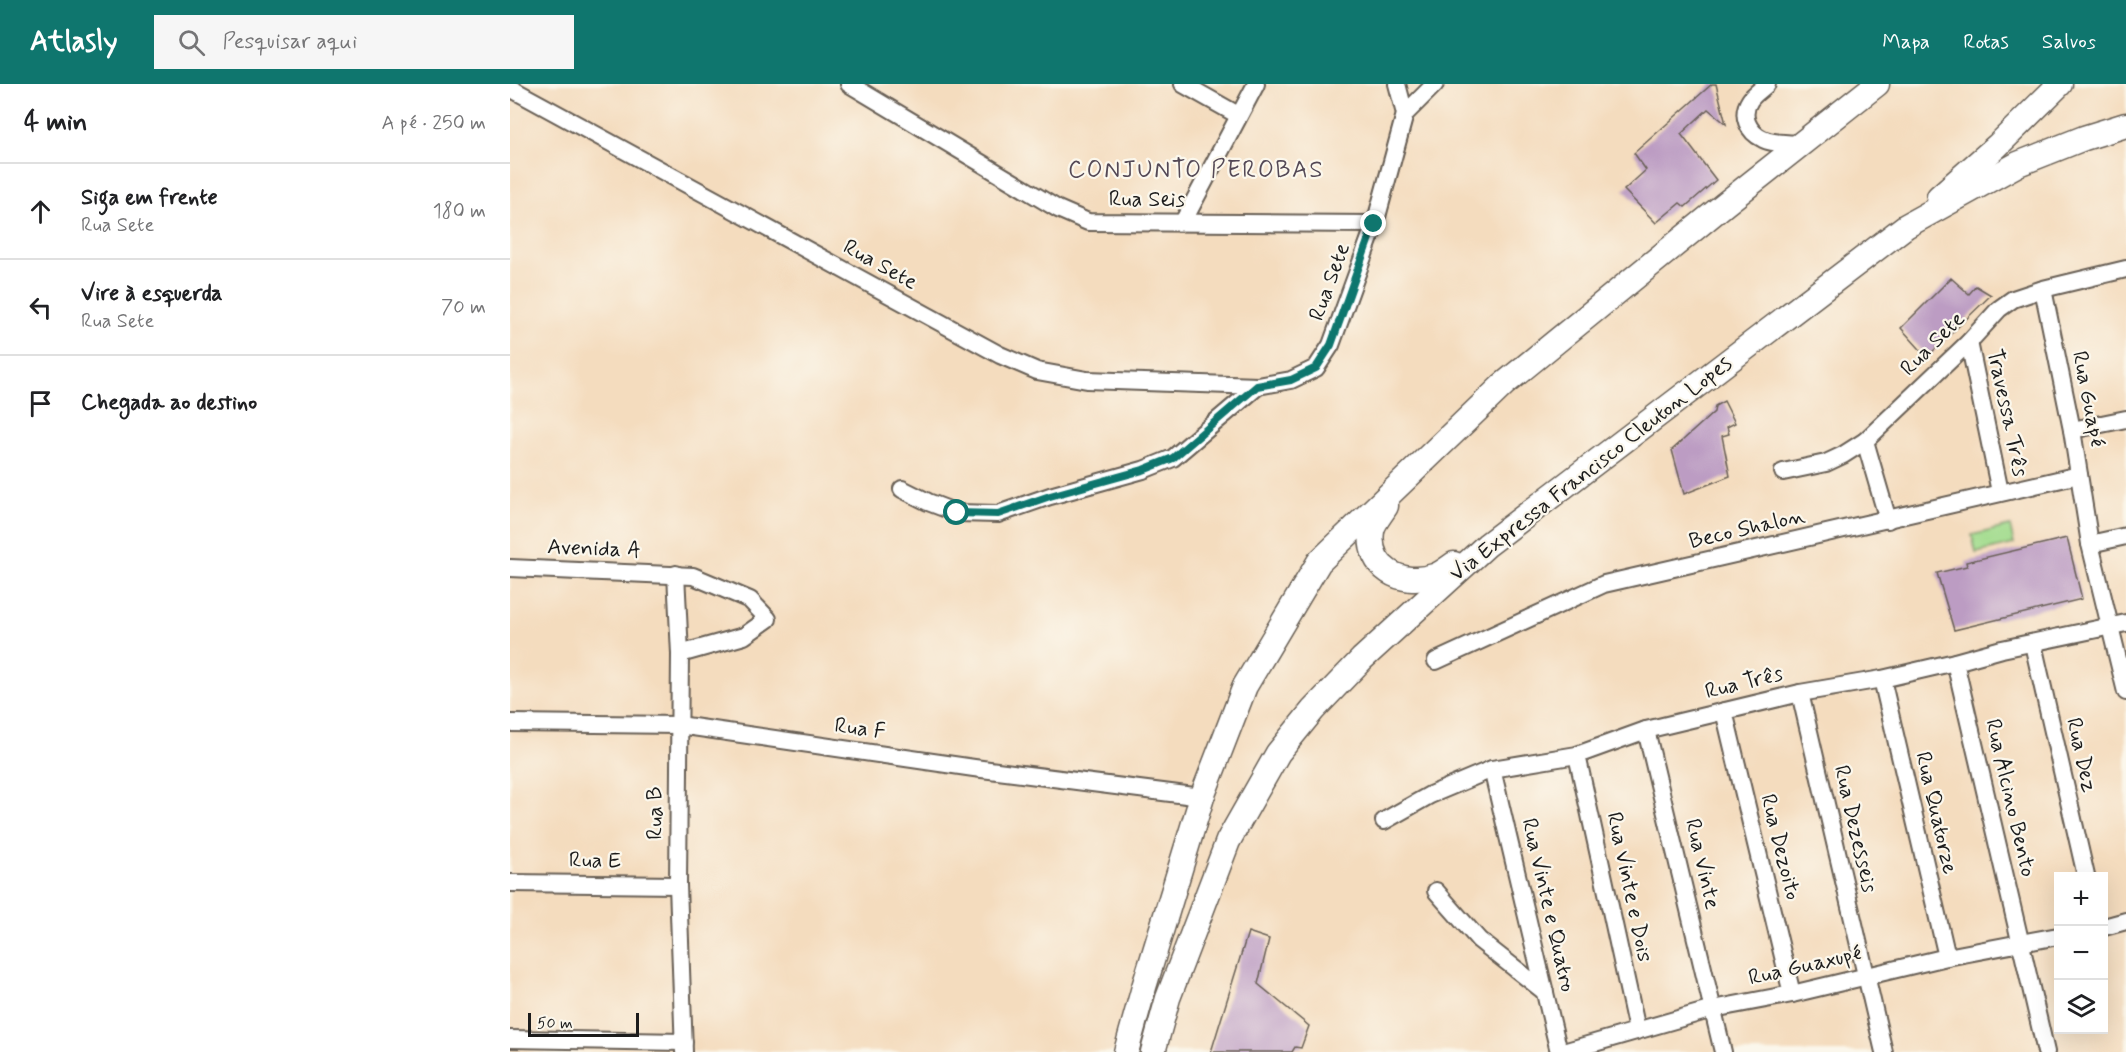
<!DOCTYPE html>
<html lang="pt">
<head>
<meta charset="utf-8">
<style>
	body { margin:0; font-family:Mynerve,sans-serif; background:#f6f6f6; color:#202124 }
	.controls { position:absolute; right:18px; bottom:18px; display:grid; overflow:hidden; border-radius:0px; box-shadow:0 6px 24px #0002 }
	.controls button { width:54px; height:54px; display:grid; place-items:center; padding:0; border:0; border-bottom:2px solid #e0e0e0; background:#fff; color:#202124; font:30px sans-serif }
	.scale { position:absolute; left:18px; bottom:15px; width:111px; box-sizing:border-box; padding-left:6px; border:3px solid #1c1c1c; border-top:0; font-size:16px; line-height:21px; white-space:nowrap; color:#1c1c1c; -webkit-text-stroke:4px #fbf7ec; paint-order:stroke }
	.stop { position:absolute; width:18px; height:18px; margin:-14px; border:4px solid #0f766e; border-radius:50%; background:#fff }
	.stop.end { background:#0f766e; border-color:#fff; box-shadow:0 2px 6px #0008 }
	.list { margin:0; padding:0; list-style:none }
	h2 { display:flex; justify-content:space-between; align-items:center; height:78px; margin:0; padding:0 24px; font-size:26px }
	h2 small { font-size:20px; font-weight:400; color:#757577 }
	.list li { display:grid; grid-template-columns:39px 1fr auto; gap:18px; align-items:center; box-sizing:border-box; height:96px; padding:0 24px; border-top:2px solid #e0e0e0 }
	.list b { display:block; font-size:22px; white-space:nowrap }
	.list p { margin:0; font-size:20px; white-space:nowrap; color:#757577 }
	.list em { font-size:20px; font-style:normal; color:#757577 }
	.icon { flex:none; width:33px; height:33px; fill:none; stroke:currentColor; stroke-width:2; stroke-linecap:round; stroke-linejoin:round }
	.map { position:relative; flex:none; width:1616px; height:968px; overflow:hidden }
	header { display:flex; align-items:center; gap:36px; box-sizing:border-box; height:84px; padding:0 30px; background:#0f766e; color:#fff }
	header strong { font-size:28px }
	nav { display:flex; gap:33px; margin-inline-start:auto; font-size:21px }
	.search { width:420px; height:54px; background:#f6f6f6; display:flex; align-items:center; gap:15px; box-sizing:border-box; padding:0 21px; border-radius:0px; color:#757577; font-size:22px }
	main { display:flex }
	aside { flex:1; background:#fff }
	.map>svg:first-child { display:block }
	.green { fill:#a3dc8e; stroke:#607c55; stroke-width:1.5 }
	.building { fill:#bc9cc3 }
	.lines { fill:none; stroke-linecap:round; stroke-linejoin:round }
	.minor-casing { stroke:#685f55; stroke-width:20 }
	.highway-casing { stroke:#685f55; stroke-width:27 }
	.minor { stroke:#fff; stroke-width:16 }
	.highway { stroke:#fff; stroke-width:24 }
	.route { stroke:#0f766e; stroke-width:8 }
	.labels { text-anchor:middle; dominant-baseline:central; stroke-width:4.5; stroke-linejoin:round; paint-order:stroke }
	.street-label { font-size:22px; fill:#1c1c1c; stroke:#fbf7ec }
	.neighbourhood-label { font-size:24px; letter-spacing:1.5px; fill:#544956; stroke:#fbf7ec }
</style>
</head>
<body>
<header>
<strong>Atlasly</strong>
<div class="search"><svg class="icon" aria-label="search" viewBox="0 0 24 24"><circle cx="10" cy="10" r="6"/><path d="M15 15l6 6"/></svg>Pesquisar aqui</div>
<nav><a>Mapa</a><a>Rotas</a><a>Salvos</a></nav>
</header>
<main>
<aside>
<h2>4 min<small>A pé · 250 m</small></h2>
<ul class="list">
<li><svg class="icon" aria-label="ahead" viewBox="0 0 24 24"><path d="M12 20V5M6 11l6-6 6 6"/></svg><div><b>Siga em frente</b><p>Rua Sete</p></div><em>180 m</em></li>
<li><svg class="icon" aria-label="left" viewBox="0 0 24 24"><path d="M17 20v-9H6M10 6l-5 5 5 5"/></svg><div><b>Vire à esquerda</b><p>Rua Sete</p></div><em>70 m</em></li>
<li><svg class="icon" aria-label="arrive" viewBox="0 0 24 24"><path d="M6 21V4h12l-3 4 3 4H6"/></svg><div><b>Chegada ao destino</b></div></li>
</ul>
</aside>
<div class="map">
<svg width="1616" height="968" viewBox="0 0 1616 968">
	<rect width="100%" height="100%" fill="#fbf7ec"/>
	<filter id="ink" filterUnits="userSpaceOnUse"><feTurbulence type="fractalNoise" baseFrequency=".0167" numOctaves="2"/><feDisplacementMap in="SourceGraphic" scale="12" xChannelSelector="R" yChannelSelector="G"/><feConvolveMatrix kernelMatrix="1 2 1 2 8 2 1 2 1" color-interpolation-filters="sRGB"/></filter>
	<filter id="wash" filterUnits="userSpaceOnUse"><feTurbulence type="fractalNoise" baseFrequency=".008" numOctaves="4" result="noise"/><feDisplacementMap in="SourceGraphic" scale="24" xChannelSelector="R" yChannelSelector="G"/><feGaussianBlur stdDeviation="1.35" result="paint"/><feColorMatrix in="noise" values="0 0 0 0 0 0 0 0 0 0 0 0 0 0 0 0 0 1.4 0 .05"/><feComposite in="paint" operator="in"/></filter>
	<g filter="url(#wash)">
		<rect width="100%" height="100%" fill="#f4dcbe"/>
		<path class="green" d="M 1500,442 L 1504,460 L 1466,469 L 1462,451 Z"/>
		<g id="blocks">
			<g class="building">
				<path d="M 1202,0 L 1206,0 L 1216,40 L 1198,25 L 1171,50 L 1206,96 L 1175,123 L 1170,119 L 1146,139 L 1114,106 L 1136,86 L 1124,69 Z"/>
				<path d="M 1441,194 L 1459,210 L 1466,202 L 1481,211 L 1417,273 L 1391,244 Z"/>
				<path d="M 1214,317 L 1225,339 L 1217,343 L 1219,350 L 1212,352 L 1220,392 L 1174,410 L 1162,366 L 1204,328 L 1205,322 Z"/>
				<path d="M 1557,454 L 1572,515 L 1444,546 L 1427,489 L 1457,482 L 1456,478 Z"/>
				<path d="M 738,848 L 759,855 L 748,900 L 799,942 L 791,964 L 785,963 L 782,968 L 701,968 Z"/>
			</g>
		</g>
	</g>
	<g filter="url(#ink)">
		<use href="#blocks" fill-opacity="0" stroke="#685f55" stroke-width="1.5"/>
		<g class="lines">
			<g class="minor-casing">
				<g id="minor">
					<path d="M 339,0 L 548,125 L 578,138 L 865,140"/>
					<path d="M 673,0 L 728,31"/>
					<path d="M 887,0 L 895,30"/>
					<path d="M 1257,0 C 1252,5 1244,10 1240,16 C 1230,31 1238,48 1253,55 C 1263,60 1278,59 1290,60"/>
					<path d="M 0,4 L 490,271 L 527,287 L 577,296 L 748,302 L 781,296 L 806,284 L 821,261 L 865,140 L 895,30 L 925,0"/>
					<path d="M 673,138 L 746,0"/>
					<path d="M 1533,205 L 1562,346 L 1580,460 L 1616,608"/>
					<path d="M 1459,258 L 1490,408"/>
					<path d="M 1562,346 L 1616,335"/>
					<path d="M 1355,357 L 1378,436"/>
					<path d="M 1273,388 L 1316,379 L 1333,371 L 1355,357 L 1459,258 L 1489,225 L 1503,215 L 1533,205 L 1616,185"/>
					<path d="M 392,405 L 418,418 L 447,429 L 488,430 L 540,412 L 633,386 L 663,374 L 748,302"/>
					<path d="M 1580,460 L 1616,452"/>
					<path d="M 0,484 L 183,492 L 240,516 L 258,535 L 234,552 L 170,570"/>
					<path d="M 166,490 L 170,570 L 168,801 L 174,968"/>
					<path d="M 1523,560 L 1576,792"/>
					<path d="M 926,577 L 1094,500 L 1569,391"/>
					<path d="M 1445,578 L 1536,968"/>
					<path d="M 1372,595 L 1437,873"/>
					<path d="M 1290,609 L 1374,968"/>
					<path d="M 1214,627 L 1282,910"/>
					<path d="M 0,639 L 169,641 L 464,684 L 692,713"/>
					<path d="M 1136,646 L 1213,968"/>
					<path d="M 1067,671 L 1127,946"/>
					<path d="M 982,685 L 1049,968"/>
					<path d="M 874,737 L 920,711 L 982,685 L 1067,671 L 1136,646 L 1290,609 L 1372,595 L 1445,578 L 1492,565 L 1616,539"/>
					<path d="M 0,799 L 168,801"/>
					<path d="M 926,807 L 969,856 L 1035,908"/>
					<path d="M 1594,843 L 1616,837"/>
					<path d="M 0,955 L 174,958"/>
					<path d="M 1053,968 L 1203,925 L 1282,910 L 1437,873 L 1548,852"/>
				</g>
			</g>
			<g class="highway-casing">
				<g id="highway">
					<path d="M 1429,113 L 1487,62 L 1550,0"/>
					<path d="M 876,422 C 872,429 863,439 862,447 C 857,484 891,503 924,492 C 931,490 938,484 944,480"/>
					<path d="M 616,968 L 634,903 L 692,713 L 735,602 L 809,478 L 994,300 L 1215,120 L 1367,0"/>
					<path d="M 643,968 L 658,914 L 718,757 L 768,669 L 803,626 L 852,575 L 977,461 L 1396,142 L 1508,80 L 1574,54 L 1616,41"/>
				</g>
			</g>
			<use href="#minor" class="minor"/>
			<use href="#highway" class="highway"/>
		</g>
	</g>
	<g class="lines" filter="url(#ink)">
		<path class="route" d="M 447,429 L 488,430 L 540,412 L 633,386 L 663,374 L 747,302 L 781,296 L 806,284 L 821,261 L 864,140"/>
	</g>
	<g class="labels">
		<g class="street-label">
			<text x="637" y="116">Rua Seis</text>
			<text transform="translate(370 181) rotate(29)">Rua Sete</text>
			<text transform="translate(820 198) rotate(-70)">Rua Sete</text>
			<text transform="translate(1423 260) rotate(-45)">Rua Sete</text>
			<text transform="translate(1578 315) rotate(79)">Rua Guapé</text>
			<text transform="translate(1497 329) rotate(78)">Travessa Três</text>
			<text transform="translate(1081 385) rotate(-38)">Via Expressa Francisco Cleuton Lopes</text>
			<text transform="translate(1237 445) rotate(-13)">Beco Shalon</text>
			<text transform="translate(84 465) rotate(2)">Avenida A</text>
			<text transform="translate(1234 599) rotate(-14)">Rua Três</text>
			<text transform="translate(350 645) rotate(8)">Rua F</text>
			<text transform="translate(1571 671) rotate(77)">Rua Dez</text>
			<text transform="translate(1500 714) rotate(77)">Rua Alcino Bento</text>
			<text transform="translate(146 729) rotate(-90)">Rua B</text>
			<text transform="translate(1426 729) rotate(77)">Rua Quatorze</text>
			<text transform="translate(1345 745) rotate(77)">Rua Dezesseis</text>
			<text transform="translate(1270 763) rotate(76)">Rua Dezoito</text>
			<text transform="translate(85 777) rotate(1)">Rua E</text>
			<text transform="translate(1192 780) rotate(77)">Rua Vinte</text>
			<text transform="translate(1119 803) rotate(78)">Rua Vinte e Dois</text>
			<text transform="translate(1038 821) rotate(77)">Rua Vinte e Quatro</text>
			<text transform="translate(1295 882) rotate(-13)">Rua Guaxupé</text>
		</g>
		<g class="neighbourhood-label">
			<text x="686" y="86">CONJUNTO PEROBAS</text>
		</g>
	</g>
</svg>
<div class="controls">
<button>+</button>
<button>−</button>
<button><svg class="icon" aria-label="layers" viewBox="0 0 24 24"><path d="M12 4l9 5-9 5-9-5zM3 14l9 5 9-5"/></svg></button>
</div>
<div class="scale">50 m</div>
<div class="stop" style="left:447px;top:429px"></div>
<div class="stop end" style="left:864px;top:140px"></div>
</div>
</main>
</body>
</html>
